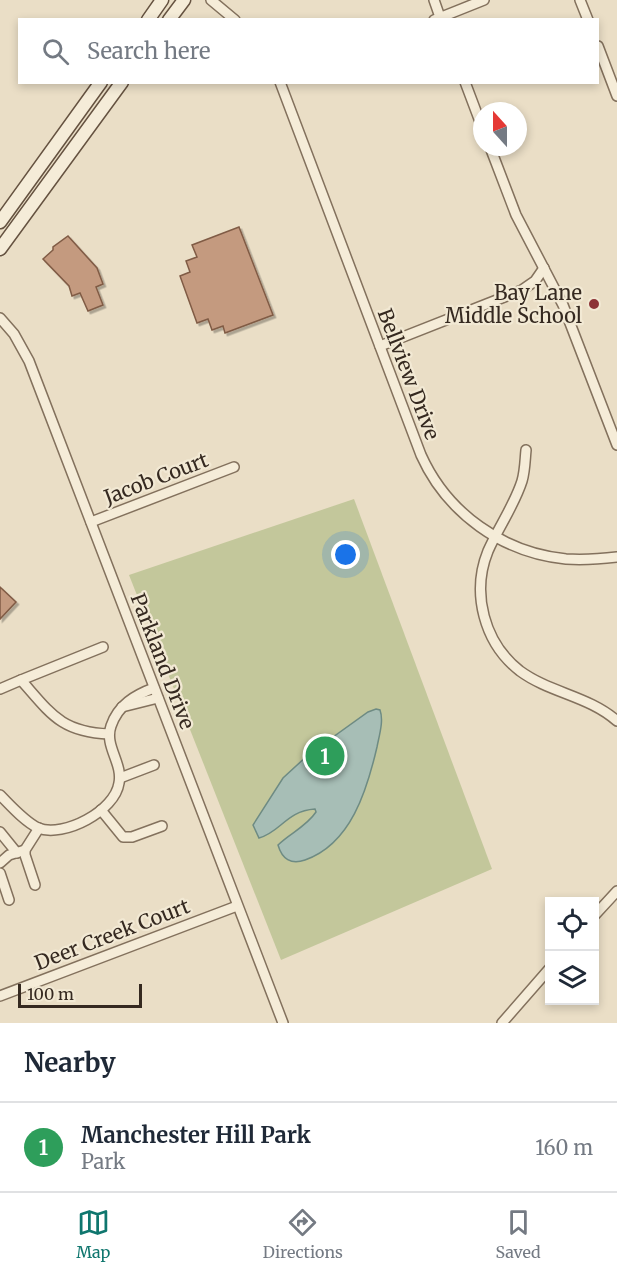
<!DOCTYPE html>
<html lang="en">
<head>
<meta charset="utf-8">
<style>
	body { margin:0; font-family:Merriweather,serif; background:#f6f6f7; color:#1f2937 }
	.controls { position:absolute; right:18px; bottom:18px; display:grid; overflow:hidden; border-radius:0px; box-shadow:0 3px 9px #0003 }
	.controls button { width:54px; height:54px; display:grid; place-items:center; padding:0; border:0; border-bottom:2px solid #e0e1e3; background:#fff; color:#1f2937; font:30px sans-serif }
	.compass { position:absolute; left:473px; top:102px; width:54px; height:54px; border-radius:50%; background:#fff; box-shadow:0 3px 9px #0003; rotate:339deg }
	.scale { position:absolute; left:18px; bottom:15px; width:124px; box-sizing:border-box; padding-left:6px; border:3px solid #352920; border-top:0; font-size:16px; line-height:21px; white-space:nowrap; color:#352920; -webkit-text-stroke:4px #f2e9d4; paint-order:stroke }
	.you { position:absolute; left:346px; top:555px; width:21px; height:21px; margin:-15px; border:4px solid #fff; border-radius:50%; background:#1a73e8; box-shadow:0 0 0 9px #1a73e833 }
	.badge { display:grid; place-items:center; width:39px; height:39px; border-radius:50%; background:#0f766e; color:#fff; font-size:20px; font-weight:700 }
	.pin { position:absolute; translate:-50% -50%; border:3px solid #fff; box-shadow:0 2px 6px #0006 }
	.list { margin:0; padding:0; list-style:none }
	h2 { display:flex; justify-content:space-between; align-items:center; height:78px; margin:0; padding:0 24px; font-size:26px }
	h2 small { font-size:20px; font-weight:400; color:#747a83 }
	.list li { display:grid; grid-template-columns:39px 1fr auto; gap:18px; align-items:center; box-sizing:border-box; height:90px; padding:0 24px; border-top:2px solid #e0e1e3 }
	.list b { display:block; font-size:22px; white-space:nowrap }
	.list p { margin:0; font-size:20px; white-space:nowrap; color:#747a83 }
	.list em { font-size:20px; font-style:normal; color:#747a83 }
	.icon { flex:none; width:33px; height:33px; fill:none; stroke:currentColor; stroke-width:2; stroke-linecap:round; stroke-linejoin:round }
	.map { position:relative; flex:none; width:617px; height:1023px; overflow:hidden }
	.search { position:absolute; background:#fff; box-shadow:0 3px 9px #0003; left:18px; right:18px; top:18px; height:66px; display:flex; align-items:center; gap:15px; box-sizing:border-box; padding:0 21px; border-radius:0px; color:#747a83; font-size:22px }
	.sheet { height:168px; background:#fff }
	nav { display:flex; justify-content:space-around; align-items:center; box-sizing:border-box; height:84px; border-top:2px solid #e0e1e3; background:#fff; font-size:16px; color:#747a83 }
	nav a { display:grid; justify-items:center; gap:3px }
	nav .on { color:#0f766e }
	.map>svg:first-child { display:block }
	.green { fill:#c3c79b }
	.water { fill:#a7beb6; stroke:#6e8b83; stroke-width:1.5 }
	.building { fill:#c49a7f; stroke:#805b45; stroke-width:1.5; filter:url(#shadow) }
	.lines { fill:none; stroke-linecap:round; stroke-linejoin:round }
	.minor-casing { stroke:#83715d; stroke-width:12 }
	.secondary-casing { stroke:#655240; stroke-width:15 }
	.minor { stroke:#f5ecd8; stroke-width:9 }
	.secondary { stroke:#f5ecd8; stroke-width:12 }
	.poi-dot { fill:#8c3336; stroke:#f2e9d4; stroke-width:2 }
	.labels { text-anchor:middle; dominant-baseline:central; stroke-width:4.5; stroke-linejoin:round; paint-order:stroke }
	.poi-label { font-size:20px; fill:#352920; stroke:#f2e9d4; text-anchor:end }
	.street-label { font-size:20px; fill:#352920; stroke:#f2e9d4 }
</style>
</head>
<body>
<div class="map">
<svg width="617" height="1023" viewBox="0 0 617 1023">
	<defs>
		<filter id="shadow"><feDropShadow dx="2.5" dy="2.5" stdDeviation="0" flood-color="#0004"/></filter>
	</defs>
	<rect width="100%" height="100%" fill="#eadec6"/>
	<path class="green" d="M 354,499 L 492,869 L 281,960 L 129,575 Z"/>
	<path class="water" d="M 376,709 L 380,710 C 384,721 379,736 377,747 C 367,790 351,844 305,860 C 291,865 282,859 278,845 C 290,833 306,827 316,812 L 315,809 C 286,811 281,832 259,838 L 253,825 L 283,778 L 308,755 L 368,712 Z"/>
	<g class="building">
		<path d="M 239,227 L 273,315 L 225,333 L 223,326 L 212,330 L 208,319 L 197,323 L 180,276 L 190,272 L 186,261 L 197,257 L 192,245 Z"/>
		<path d="M 68,236 L 97,268 L 103,284 L 96,287 L 103,305 L 88,311 L 80,293 L 72,296 L 69,286 L 43,259 L 53,250 L 53,247 Z"/>
		<path d="M 0,587 L 16,602 L 0,619 Z"/>
	</g>
	<g class="lines">
		<g class="minor-casing">
			<g id="minor">
				<path d="M 211,0 L 235,20"/>
				<path d="M 434,0 L 441,20"/>
				<path d="M 580,0 L 588,20"/>
				<path d="M 434,20 L 484,0"/>
				<path d="M 598,46 L 617,96"/>
				<path d="M 280,82 L 421,455 C 447,513 503,553 566,559 C 583,560 600,559 617,557"/>
				<path d="M 465,82 L 482,127"/>
				<path d="M 490,147 L 516,215 L 563,305 L 617,445"/>
				<path d="M 0,318 L 14,334 L 29,361 L 283,1023"/>
				<path d="M 380,346 L 522,290 L 535,281 L 544,268"/>
				<path d="M 526,450 C 525,460 525,471 522,481 C 514,506 498,528 488,551 C 471,593 484,643 520,671 C 550,693 589,696 617,721"/>
				<path d="M 91,522 L 234,467"/>
				<path d="M 103,647 L 21,680 C 51,714 61,732 109,734"/>
				<path d="M 0,689 L 21,680"/>
				<path d="M 122,707 L 158,698"/>
				<path d="M 120,778 L 154,765"/>
				<path d="M 0,795 C 11,806 24,821 38,828 C 64,838 115,811 119,783 C 123,763 104,746 111,726 C 118,705 135,695 154,688"/>
				<path d="M 101,810 L 123,837 L 132,837 L 162,826"/>
				<path d="M 0,832 L 17,853"/>
				<path d="M 0,863 L 9,855 L 25,850"/>
				<path d="M 0,873 L 9,900"/>
				<path d="M 35,885 L 25,855 L 25,850 L 39,828"/>
				<path d="M 594,916 L 617,891"/>
				<path d="M 0,996 L 237,906"/>
				<path d="M 502,1023 L 550,968"/>
			</g>
		</g>
		<g class="secondary-casing">
			<g id="secondary">
				<path d="M 148,20 L 162,0"/>
				<path d="M 169,20 L 184,0"/>
				<path d="M 0,222 L 101,82"/>
				<path d="M 0,249 L 122,82"/>
			</g>
		</g>
		<use href="#minor" class="minor"/>
		<use href="#secondary" class="secondary"/>
	</g>
	<circle class="poi-dot" cx="594" cy="304" r="6"/>
	<g class="labels">
		<g class="poi-label">
			<text x="582" y="292">Bay Lane<tspan x="582" dy="23">Middle School</tspan></text>
		</g>
		<g class="street-label">
			<text transform="translate(409 374) rotate(69)">Bellview Drive</text>
			<text transform="translate(156 478) rotate(-21)">Jacob Court</text>
			<text transform="translate(163 661) rotate(69)">Parkland Drive</text>
			<text transform="translate(112 934) rotate(-21)">Deer Creek Court</text>
		</g>
	</g>
</svg>
<div class="controls">
<button><svg class="icon" aria-label="locate" viewBox="0 0 24 24"><circle cx="12" cy="12" r="6"/><path d="M12 2v4M12 18v4M2 12h4M18 12h4"/></svg></button>
<button><svg class="icon" aria-label="layers" viewBox="0 0 24 24"><path d="M12 4l9 5-9 5-9-5zM3 14l9 5 9-5"/></svg></button>
</div>
<svg class="compass" viewBox="-18 -18 36 36"><path d="M0-13l5 13h-10z" fill="#e53935"/><path d="M0 13l5-13h-10z" fill="#747a83"/></svg>
<div class="scale">100 m</div>
<div class="you"></div>
<div class="pin badge" style="left:325px;top:756px;background:#2e9e5b">1</div>
<div class="search"><svg class="icon" aria-label="search" viewBox="0 0 24 24"><circle cx="10" cy="10" r="6"/><path d="M15 15l6 6"/></svg>Search here</div>
</div>
<section class="sheet">
<h2>Nearby<small></small></h2>
<ul class="list">
<li><span class="badge" style="background:#2e9e5b">1</span><div><b>Manchester Hill Park</b><p>Park</p></div><em>160 m</em></li>
</ul>
</section>
<nav>
<a class="on"><svg class="icon" aria-label="map" viewBox="0 0 24 24"><path d="M3 6l6-2 6 2 6-2v14l-6 2-6-2-6 2zM9 4v14M15 6v14"/></svg>Map</a>
<a><svg class="icon" aria-label="directions" viewBox="0 0 24 24"><path d="M12 3l9 9-9 9-9-9zM9 14v-3h6M13 9l2 2-2 2"/></svg>Directions</a>
<a><svg class="icon" aria-label="saved" viewBox="0 0 24 24"><path d="M7 4h10v16l-5-4-5 4z"/></svg>Saved</a>
</nav>
</body>
</html>
